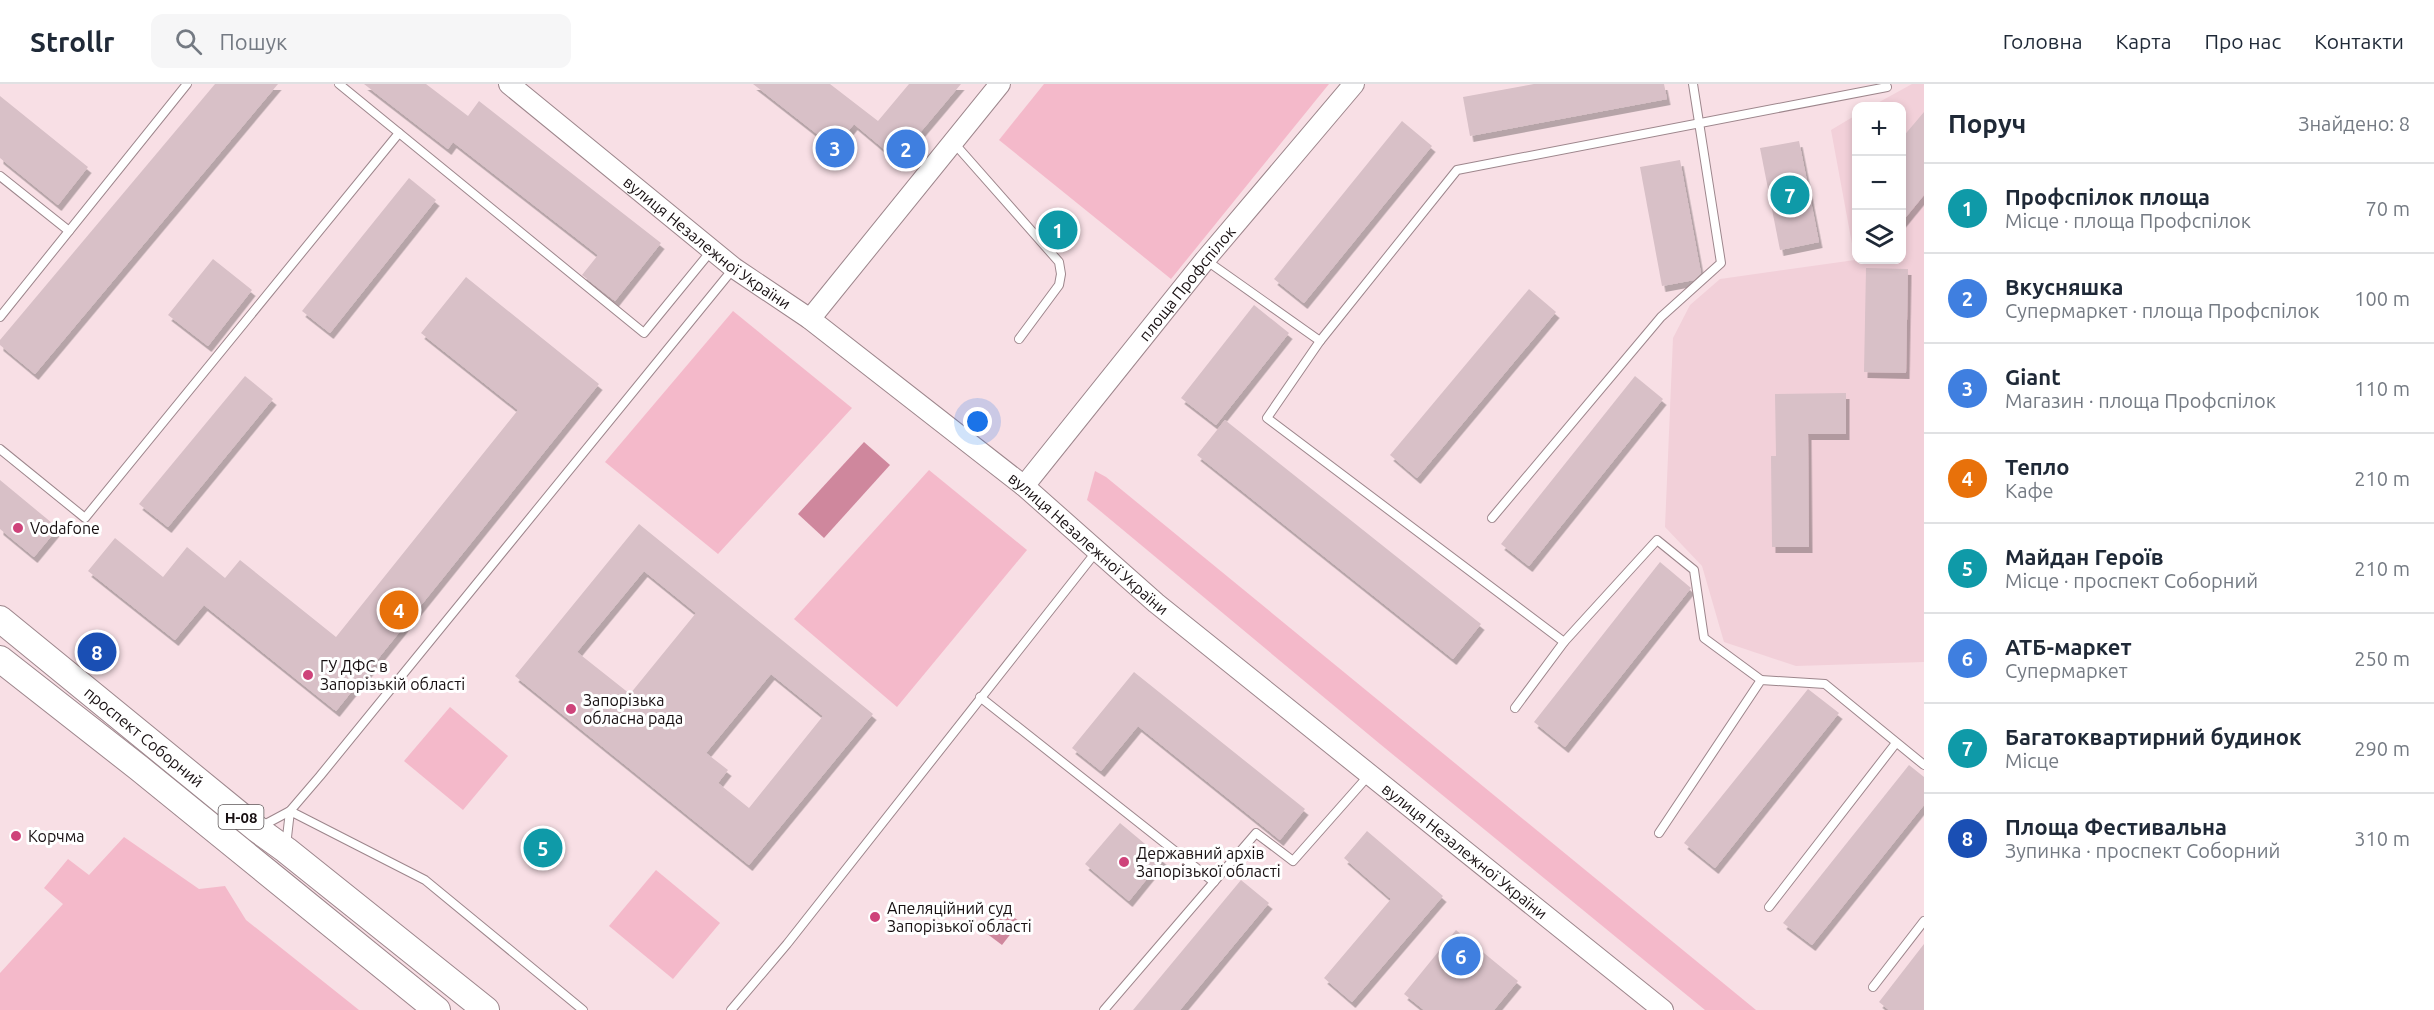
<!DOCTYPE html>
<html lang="uk">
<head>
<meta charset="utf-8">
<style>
	body { margin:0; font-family:Ubuntu,sans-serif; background:#f6f6f7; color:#1f2937 }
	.controls { position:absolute; right:18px; top:18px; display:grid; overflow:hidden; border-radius:12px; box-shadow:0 3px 9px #0003 }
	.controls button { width:54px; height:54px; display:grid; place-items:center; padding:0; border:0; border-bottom:2px solid #e0e1e3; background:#fff; color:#1f2937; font:30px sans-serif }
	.you { position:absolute; left:978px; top:338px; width:21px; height:21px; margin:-15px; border:4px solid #fff; border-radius:50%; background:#1a73e8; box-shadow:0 0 0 9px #1a73e833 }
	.badge { display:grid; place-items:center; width:39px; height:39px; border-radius:50%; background:#111827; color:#fff; font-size:20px; font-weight:700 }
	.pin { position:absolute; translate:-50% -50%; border:3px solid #fff; box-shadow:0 2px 6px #0006 }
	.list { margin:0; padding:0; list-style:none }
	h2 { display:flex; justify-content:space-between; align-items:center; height:78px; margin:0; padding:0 24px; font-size:26px }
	h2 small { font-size:20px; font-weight:400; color:#747a83 }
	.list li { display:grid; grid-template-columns:39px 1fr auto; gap:18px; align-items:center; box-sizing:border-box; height:90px; padding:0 24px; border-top:2px solid #e0e1e3 }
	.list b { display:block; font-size:22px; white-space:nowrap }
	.list p { margin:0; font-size:20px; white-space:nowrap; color:#747a83 }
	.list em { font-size:20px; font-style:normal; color:#747a83 }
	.icon { flex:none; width:33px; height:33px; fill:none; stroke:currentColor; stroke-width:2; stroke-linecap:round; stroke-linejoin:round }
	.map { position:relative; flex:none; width:1924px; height:926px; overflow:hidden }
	header { display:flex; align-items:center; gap:36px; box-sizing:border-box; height:84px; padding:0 30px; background:#fff; border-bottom:2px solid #e0e1e3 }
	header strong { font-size:28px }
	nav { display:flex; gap:33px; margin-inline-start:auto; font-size:21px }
	.search { width:420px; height:54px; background:#f6f6f7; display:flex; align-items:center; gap:15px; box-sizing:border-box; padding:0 21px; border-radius:12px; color:#747a83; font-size:22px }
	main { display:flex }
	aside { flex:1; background:#fff }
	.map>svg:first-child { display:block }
	.built { fill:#f2d0d9 }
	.green { fill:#f4b9ca }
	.water { fill:#cf879d }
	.building { fill:#d8c0c7; fill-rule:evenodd; filter:url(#shadow) }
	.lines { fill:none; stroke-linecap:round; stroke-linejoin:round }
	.service-casing { stroke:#9d868c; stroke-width:10 }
	.tertiary-casing { stroke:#9d868c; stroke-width:22 }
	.primary-casing { stroke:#9d868c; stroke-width:28 }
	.service { stroke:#fff; stroke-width:8 }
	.tertiary { stroke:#fff; stroke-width:20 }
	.primary { stroke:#fff; stroke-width:26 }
	.poi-dot { fill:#ce437a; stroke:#fff; stroke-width:2 }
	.labels { text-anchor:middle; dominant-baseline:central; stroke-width:6; stroke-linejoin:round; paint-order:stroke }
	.shield { fill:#fff; stroke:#5d5758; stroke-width:1.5 }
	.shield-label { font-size:15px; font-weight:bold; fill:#170f11 }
	.street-label { font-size:16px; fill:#170f11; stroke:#fff }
	.poi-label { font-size:16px; fill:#170f11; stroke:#fff; text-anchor:start }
</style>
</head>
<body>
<header>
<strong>Strollr</strong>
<div class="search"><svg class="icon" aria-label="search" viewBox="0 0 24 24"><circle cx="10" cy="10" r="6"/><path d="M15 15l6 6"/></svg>Пошук</div>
<nav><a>Головна</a><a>Карта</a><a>Про нас</a><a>Контакти</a></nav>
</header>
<main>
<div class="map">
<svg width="1924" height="926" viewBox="0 0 1924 926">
	<defs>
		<filter id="shadow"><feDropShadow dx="3.5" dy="6" stdDeviation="0" flood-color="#0004"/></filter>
	</defs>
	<rect width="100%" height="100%" fill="#f8dfe5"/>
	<path class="built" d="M 1912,0 L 1924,0 L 1924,578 L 1796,582 L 1724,558 L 1702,482 L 1665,443 L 1673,254 L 1690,221 L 1720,195 L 1855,176 L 1831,46 L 1856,31 L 1856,176 L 1902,176 L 1902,22 L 1872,22 Z"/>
	<g class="green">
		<path d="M 1044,0 L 1329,0 L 1171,195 L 999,56 Z"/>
		<path d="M 733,227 L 852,324 L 718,470 L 605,378 Z"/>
		<path d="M 929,386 L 1027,466 L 897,623 L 794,535 Z"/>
		<path d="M 1095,387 L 1106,393 L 1756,926 L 1705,926 L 1380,660 L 1087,416 Z"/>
		<path d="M 450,623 L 508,672 L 463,726 L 404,677 Z"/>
		<path d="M 124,753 L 199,805 L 225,802 L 246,836 L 359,926 L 0,926 L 0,889 L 63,820 L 44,804 L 68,775 L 89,791 Z"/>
		<path d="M 656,786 L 720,839 L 673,895 L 609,842 Z"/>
	</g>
	<g class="water">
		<path d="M 864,358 L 890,381 L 824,454 L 798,430 Z"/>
		<path d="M 1000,822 L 1020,838 L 1002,861 L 982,846 Z"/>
	</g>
	<g class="building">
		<path d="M 215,0 L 278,0 L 35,290 L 0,261 L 0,256 Z"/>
		<path d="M 364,0 L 426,0 L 468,32 L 479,17 L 661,159 L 615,217 L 582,191 L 598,171 L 453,58 L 448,65 Z"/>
		<path d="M 753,0 L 830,0 L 878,37 L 909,0 L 961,0 L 897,76 L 854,40 L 835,64 Z"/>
		<path d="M 1534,0 L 1664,0 L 1667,15 L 1470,52 L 1463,13 Z"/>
		<path d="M 0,12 L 88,83 L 58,121 L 0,74 Z"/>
		<path d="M 1924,28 L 1924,111 L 1902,138 L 1902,54 Z"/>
		<path d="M 1402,37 L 1432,62 L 1304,219 L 1274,195 Z"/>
		<path d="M 1799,57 L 1819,158 L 1780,166 L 1760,64 Z"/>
		<path d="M 1680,76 L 1701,189 L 1694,196 L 1662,202 L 1640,83 Z"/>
		<path d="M 409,94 L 436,116 L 330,249 L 302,227 Z"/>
		<path d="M 213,175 L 252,206 L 208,262 L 168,231 Z"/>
		<path d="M 1866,184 L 1908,185 L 1906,289 L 1864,288 Z"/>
		<path d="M 466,193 L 599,300 L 336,627 L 204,521 L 175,556 L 88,487 L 115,454 L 163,493 L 187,463 L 225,494 L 240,476 L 336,553 L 518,326 L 421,249 Z"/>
		<path d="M 1529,205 L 1556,228 L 1417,394 L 1390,371 Z"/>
		<path d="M 1254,221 L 1289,249 L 1216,341 L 1181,314 Z"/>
		<path d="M 245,292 L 273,315 L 168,443 L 139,420 Z"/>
		<path d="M 1635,292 L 1663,315 L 1529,482 L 1501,460 Z"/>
		<path d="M 1846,309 L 1846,350 L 1808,350 L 1809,463 L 1772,463 L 1771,372 L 1776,372 L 1775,310 Z"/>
		<path d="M 1225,336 L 1481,540 L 1453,575 L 1197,371 Z"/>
		<path d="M 0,396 L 58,444 L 34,473 L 0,445 Z"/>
		<path d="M 639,440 L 873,630 L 749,781 L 515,592 ZM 644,487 L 696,529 L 630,610 L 577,568 ZM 771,590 L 823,632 L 749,724 L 718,699 L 728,686 L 706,669 Z"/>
		<path d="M 1660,478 L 1691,504 L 1565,663 L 1534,638 Z"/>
		<path d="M 1134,588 L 1305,725 L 1280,756 L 1138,642 L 1101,687 L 1072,664 Z"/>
		<path d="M 1808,605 L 1839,629 L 1715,784 L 1684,759 Z"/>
		<path d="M 1909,681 L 1924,693 L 1924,721 L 1812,861 L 1783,839 Z"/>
		<path d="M 1120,739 L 1163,775 L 1129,817 L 1085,780 Z"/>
		<path d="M 1367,747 L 1443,812 L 1352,918 L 1324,894 L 1391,815 L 1344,774 Z"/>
		<path d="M 1241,796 L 1269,819 L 1180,926 L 1133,926 Z"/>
		<path d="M 1456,846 L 1518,897 L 1494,926 L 1424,926 L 1404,910 Z"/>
		<path d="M 1924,860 L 1924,926 L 1889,926 L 1879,918 Z"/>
	</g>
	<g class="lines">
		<g class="service-casing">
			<g id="service">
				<path d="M 339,0 L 644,249 L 711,167"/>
				<path d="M 954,59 L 1059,178 L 1061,190 L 1059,201 L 1019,255"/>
				<path d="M 0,92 L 69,147"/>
				<path d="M 1207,177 L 1320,257 L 1267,334 L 1564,558"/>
				<path d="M 0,233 L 187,0"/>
				<path d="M 1320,257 L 1457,86 L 1887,3"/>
				<path d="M 0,365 L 85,434 L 399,49"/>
				<path d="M 1492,434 L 1661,233 L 1721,179 L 1693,0"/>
				<path d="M 980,613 L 1214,798"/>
				<path d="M 1515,624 L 1564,558 L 1657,456 L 1694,486 L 1704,554 L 1761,596"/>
				<path d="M 262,742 L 290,727 L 320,692 L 733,185"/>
				<path d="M 1659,749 L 1761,596 L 1825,600 L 1924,681"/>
				<path d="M 286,762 L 290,727 L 425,796 L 583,926"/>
				<path d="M 1769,823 L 1896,659"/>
				<path d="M 1873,903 L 1924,837"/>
				<path d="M 731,926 L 787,860 L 1096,468"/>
				<path d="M 1104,926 L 1256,749 L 1293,777 L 1369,691"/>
			</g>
		</g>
		<g class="tertiary-casing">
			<g id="tertiary">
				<path id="s1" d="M 509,0 L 734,184 L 810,235 L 1024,402 L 1156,519 L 1663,926"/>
				<path d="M 810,235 L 1000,0"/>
				<path id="s2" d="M 1024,402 L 1205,176 L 1354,0"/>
			</g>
		</g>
		<g class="primary-casing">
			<g id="primary">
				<path id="s3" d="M 0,535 L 257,745 L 286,766 L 486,926"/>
				<path d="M 0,575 L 139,684 L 437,926"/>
			</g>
		</g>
		<use href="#service" class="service"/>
		<use href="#tertiary" class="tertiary"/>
		<use href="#primary" class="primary"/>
	</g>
	<g class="poi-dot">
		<circle cx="18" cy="444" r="6"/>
		<circle cx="308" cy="591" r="6"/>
		<circle cx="571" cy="625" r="6"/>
		<circle cx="16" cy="752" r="6"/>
		<circle cx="1124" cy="778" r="6"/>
		<circle cx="875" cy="833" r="6"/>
	</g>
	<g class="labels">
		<rect class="shield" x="218.5" y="721" width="45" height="24" rx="4.5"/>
		<g class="shield-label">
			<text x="241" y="733">Н-08</text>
		</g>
		<g class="street-label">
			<text stroke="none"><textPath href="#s1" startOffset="254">вулиця Незалежної України</textPath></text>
			<text stroke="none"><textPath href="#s2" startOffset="260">площа Профспілок</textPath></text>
			<text stroke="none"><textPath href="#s1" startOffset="740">вулиця Незалежної України</textPath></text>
			<text stroke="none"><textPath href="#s3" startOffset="186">проспект Соборний</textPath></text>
			<text stroke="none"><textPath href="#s1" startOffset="1226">вулиця Незалежної України</textPath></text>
		</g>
		<g class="poi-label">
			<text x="30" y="444">Vodafone</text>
			<text x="320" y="582">ГУ ДФС в<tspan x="320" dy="18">Запорізькій області</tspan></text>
			<text x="583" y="616">Запорізька<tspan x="583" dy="18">обласна рада</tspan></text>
			<text x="28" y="752">Корчма</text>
			<text x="1136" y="769">Державний архів<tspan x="1136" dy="18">Запорізької області</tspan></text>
			<text x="887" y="824">Апеляційний суд<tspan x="887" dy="18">Запорізької області</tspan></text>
		</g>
	</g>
</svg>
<div class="controls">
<button>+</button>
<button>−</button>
<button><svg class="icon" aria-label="layers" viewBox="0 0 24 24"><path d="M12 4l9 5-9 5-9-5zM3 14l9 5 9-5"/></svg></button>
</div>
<div class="you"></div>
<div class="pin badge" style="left:1058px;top:146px;background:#0f9aa8">1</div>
<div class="pin badge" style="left:906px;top:65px;background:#3f7fe0">2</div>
<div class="pin badge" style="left:835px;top:64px;background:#3f7fe0">3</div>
<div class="pin badge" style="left:399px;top:526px;background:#e8710a">4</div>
<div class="pin badge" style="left:543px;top:764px;background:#0f9aa8">5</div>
<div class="pin badge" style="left:1461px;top:872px;background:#3f7fe0">6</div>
<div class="pin badge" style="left:1790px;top:111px;background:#0f9aa8">7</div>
<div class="pin badge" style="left:97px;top:568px;background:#1a4fb4">8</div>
</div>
<aside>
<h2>Поруч<small>Знайдено: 8</small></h2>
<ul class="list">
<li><span class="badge" style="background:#0f9aa8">1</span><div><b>Профспілок площа</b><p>Місце · площа Профспілок</p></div><em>70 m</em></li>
<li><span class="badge" style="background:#3f7fe0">2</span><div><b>Вкусняшка</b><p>Супермаркет · площа Профспілок</p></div><em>100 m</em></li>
<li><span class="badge" style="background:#3f7fe0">3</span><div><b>Giant</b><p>Магазин · площа Профспілок</p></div><em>110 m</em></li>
<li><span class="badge" style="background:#e8710a">4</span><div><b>Тепло</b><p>Кафе</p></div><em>210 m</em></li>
<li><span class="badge" style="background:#0f9aa8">5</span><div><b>Майдан Героїв</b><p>Місце · проспект Соборний</p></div><em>210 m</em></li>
<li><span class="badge" style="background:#3f7fe0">6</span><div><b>АТБ-маркет</b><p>Супермаркет</p></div><em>250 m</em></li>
<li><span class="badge" style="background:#0f9aa8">7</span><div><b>Багатоквартирний будинок</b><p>Місце</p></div><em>290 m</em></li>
<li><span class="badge" style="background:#1a4fb4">8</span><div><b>Площа Фестивальна</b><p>Зупинка · проспект Соборний</p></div><em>310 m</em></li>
</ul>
</aside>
</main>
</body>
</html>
